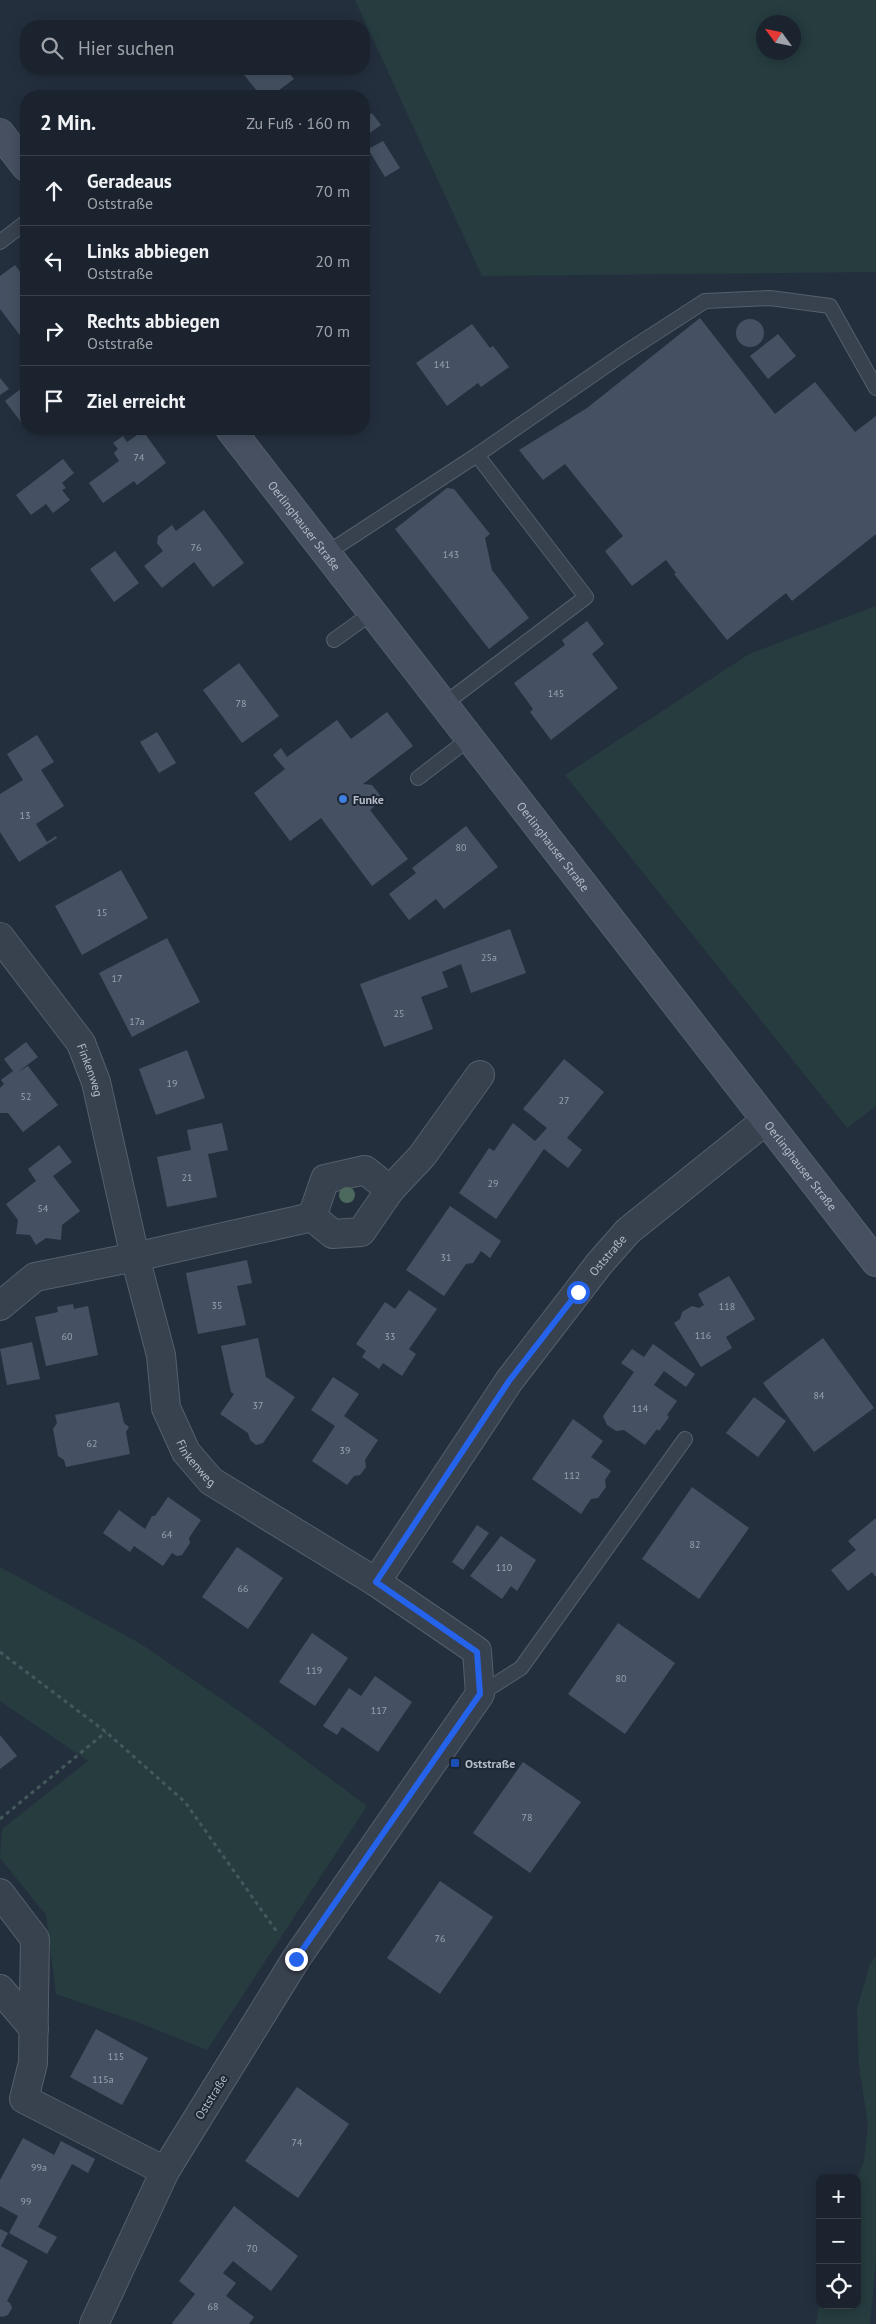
<!DOCTYPE html>
<html lang="de">
<head>
<meta charset="utf-8">
<style>
	body { margin:0; font-family:"PT Sans",sans-serif; background:#242b36; color:#f1f3f6 }
	.controls { position:absolute; right:15px; bottom:15px; display:grid; overflow:hidden; border-radius:10px; box-shadow:0 2px 12px #0003 }
	.controls button { width:45px; height:45px; display:grid; place-items:center; padding:0; border:0; border-bottom:1px solid #39404a; background:#1b232e; color:#f1f3f6; font:25px sans-serif }
	.compass { position:absolute; left:756px; top:15px; width:45px; height:45px; border-radius:50%; background:#1b232e; box-shadow:0 2px 12px #0003; rotate:303deg }
	.stop { position:absolute; width:15px; height:15px; margin:-11px; border:4px solid #2563eb; border-radius:50%; background:#fff }
	.stop.end { background:#2563eb; border-color:#fff; box-shadow:0 1px 5px #0008 }
	.list { margin:0; padding:0; list-style:none }
	h2 { display:flex; justify-content:space-between; align-items:center; height:65px; margin:0; padding:0 20px; font-size:21px }
	h2 small { font-size:16px; font-weight:400; color:#a0a4aa }
	.list li { display:grid; grid-template-columns:32px 1fr auto; gap:15px; align-items:center; box-sizing:border-box; height:70px; padding:0 20px; border-top:1px solid #39404a }
	.list b { display:block; font-size:19px; white-space:nowrap }
	.list p { margin:0; font-size:16px; white-space:nowrap; color:#a0a4aa }
	.list em { font-size:16px; font-style:normal; color:#a0a4aa }
	.icon { flex:none; width:28px; height:28px; fill:none; stroke:currentColor; stroke-width:2; stroke-linecap:round; stroke-linejoin:round }
	.map { position:relative; flex:none; width:876px; height:2324px; overflow:hidden }
	.search { position:absolute; background:#1b232e; box-shadow:0 2px 12px #0003; left:20px; top:20px; width:350px; height:55px; display:flex; align-items:center; gap:12px; box-sizing:border-box; padding:0 18px; border-radius:20px; color:#a0a4aa; font-size:19px }
	.panel { position:absolute; background:#1b232e; box-shadow:0 2px 12px #0003; left:20px; top:90px; width:350px; height:345px; border-radius:20px }
	.map>svg:first-child { display:block }
	.green { fill:#263c3f; fill-rule:evenodd }
	.building { fill:#455162 }
	.lines { fill:none; stroke-linecap:round; stroke-linejoin:round }
	.lane-casing { stroke:#565f6c; stroke-width:16 }
	.street-casing { stroke:#565f6c; stroke-width:30 }
	.secondary-casing { stroke:#565f6c; stroke-width:30 }
	.path { stroke:#44595c; stroke-width:3; stroke-dasharray:4 4; stroke-linecap:butt }
	.lane { stroke:#38414e; stroke-width:14 }
	.street { stroke:#38414e; stroke-width:28 }
	.secondary { stroke:#465061; stroke-width:28 }
	.tree { fill:#4b6a5d }
	.route { stroke:#2563eb; stroke-width:6 }
	.shop-dot { fill:#3f7fe0; stroke:#1d2633; stroke-width:2 }
	.transit-dot { fill:#1a4fb4; stroke:#1d2633; stroke-width:2 }
	.labels { text-anchor:middle; dominant-baseline:central; stroke-width:4; stroke-linejoin:round; paint-order:stroke }
	.number-label { font-size:10px; fill:#98a1af }
	.street-label { font-size:12px; fill:#b4bcc9; stroke:#1d2633 }
	.poi-label { font-size:12px; font-weight:bold; fill:#b4bcc9; stroke:#1d2633; text-anchor:start }
</style>
</head>
<body>
<div class="map">
<svg width="876" height="2324" viewBox="0 0 876 2324">
	<rect width="100%" height="100%" fill="#242f3e"/>
	<g class="green">
		<path d="M 355,0 L 876,0 L 876,272 L 482,276 ZM 764,22 L 794,22 L 794,52 L 764,52 Z"/>
		<path d="M 876,606 L 876,1106 L 847,1128 L 565,775 L 749,654 Z"/>
		<path d="M 0,1567 L 141,1644 L 242,1713 L 367,1806 L 207,2050 L 140,2023 L 56,1994 L 46,1915 L 0,1858 L 2,1829 L 88,1761 L 0,1701 Z"/>
		<path d="M 876,1956 L 876,2261 L 870,2324 L 816,2324 L 820,2300 L 820,2305 L 857,2305 L 857,2178 L 864,2161 L 868,2125 L 859,2066 L 857,2009 L 870,1964 Z"/>
	</g>
	<g class="building">
		<path d="M 244,69 L 286,69 L 294,79 L 271,96 L 261,96 L 241,71 Z"/>
		<path d="M 372,113 L 381,125 L 364,137 L 364,119 Z"/>
		<path d="M 383,141 L 400,168 L 385,177 L 368,149 Z"/>
		<path d="M 15,265 L 26,280 L 26,335 L 22,338 L 0,309 L 0,276 Z"/>
		<path d="M 700,318 L 775,414 L 815,382 L 855,432 L 876,416 L 876,534 L 792,601 L 786,593 L 727,640 L 674,574 L 676,573 L 666,560 L 632,586 L 605,551 L 623,536 L 565,464 L 543,480 L 519,450 L 587,408 Z"/>
		<circle cx="750" cy="333" r="14"/>
		<path d="M 472,324 L 490,348 L 493,346 L 509,367 L 481,387 L 478,383 L 447,406 L 416,363 Z"/>
		<path d="M 778,334 L 796,356 L 768,379 L 750,356 Z"/>
		<path d="M 0,378 L 9,389 L 0,395 Z"/>
		<path d="M 26,385 L 26,424 L 24,426 L 5,401 Z"/>
		<path d="M 143,431 L 166,463 L 137,485 L 134,481 L 103,503 L 89,483 L 119,461 L 114,453 L 118,449 L 113,443 L 123,436 L 127,442 Z"/>
		<path d="M 63,459 L 74,473 L 62,483 L 66,488 L 62,490 L 70,500 L 53,513 L 46,504 L 31,515 L 16,495 Z"/>
		<path d="M 447,488 L 454,489 L 490,534 L 485,538 L 492,570 L 529,618 L 489,649 L 395,529 Z"/>
		<path d="M 204,510 L 244,563 L 213,587 L 194,562 L 162,588 L 144,566 L 163,551 L 157,543 L 158,536 L 172,525 L 176,531 Z"/>
		<path d="M 115,551 L 139,583 L 114,602 L 90,569 Z"/>
		<path d="M 587,621 L 604,644 L 592,654 L 618,688 L 551,740 L 530,712 L 533,709 L 514,683 L 565,645 L 562,640 Z"/>
		<path d="M 239,663 L 279,716 L 242,743 L 203,690 Z"/>
		<path d="M 387,712 L 413,746 L 363,784 L 372,785 L 380,795 L 378,803 L 370,810 L 408,859 L 372,886 L 321,818 L 290,841 L 254,793 L 285,769 L 273,755 L 281,748 L 287,757 L 337,720 L 351,739 Z"/>
		<path d="M 157,732 L 176,763 L 159,773 L 140,742 Z"/>
		<path d="M 37,735 L 54,762 L 41,770 L 64,806 L 36,824 L 47,842 L 56,836 L 57,838 L 19,862 L 0,832 L 0,794 L 23,780 L 7,754 Z"/>
		<path d="M 466,826 L 498,867 L 444,909 L 436,899 L 409,920 L 389,894 L 416,873 L 412,868 Z"/>
		<path d="M 121,870 L 148,918 L 82,955 L 55,906 Z"/>
		<path d="M 510,929 L 526,973 L 471,993 L 461,964 L 442,972 L 448,987 L 421,997 L 433,1029 L 384,1047 L 360,984 Z"/>
		<path d="M 167,938 L 200,1002 L 132,1037 L 99,973 Z"/>
		<path d="M 26,1042 L 38,1057 L 18,1072 L 28,1066 L 58,1105 L 23,1132 L 8,1113 L 0,1113 L 0,1088 L 4,1084 L 1,1080 L 13,1071 L 4,1059 Z"/>
		<path d="M 187,1050 L 205,1098 L 156,1115 L 139,1069 Z"/>
		<path d="M 564,1059 L 604,1092 L 567,1138 L 582,1150 L 568,1168 L 544,1149 L 496,1219 L 459,1193 L 489,1148 L 494,1151 L 513,1123 L 535,1141 L 547,1128 L 523,1109 Z"/>
		<path d="M 222,1123 L 228,1150 L 208,1154 L 217,1197 L 167,1207 L 157,1157 L 191,1150 L 187,1130 Z"/>
		<path d="M 59,1145 L 72,1162 L 53,1176 L 80,1211 L 62,1225 L 61,1240 L 46,1238 L 36,1245 L 30,1235 L 16,1234 L 18,1220 L 6,1204 L 36,1181 L 28,1169 Z"/>
		<path d="M 450,1206 L 501,1241 L 490,1258 L 481,1251 L 473,1263 L 466,1264 L 444,1296 L 406,1270 Z"/>
		<path d="M 247,1260 L 252,1283 L 237,1286 L 246,1325 L 198,1334 L 186,1273 Z"/>
		<path d="M 729,1276 L 755,1319 L 726,1337 L 732,1348 L 701,1367 L 674,1323 L 680,1319 L 682,1312 L 692,1306 L 699,1308 L 704,1305 L 698,1294 Z"/>
		<path d="M 409,1290 L 437,1309 L 409,1349 L 416,1354 L 402,1376 L 383,1363 L 379,1369 L 362,1357 L 366,1351 L 356,1344 L 385,1302 L 395,1309 Z"/>
		<path d="M 73,1304 L 74,1309 L 88,1306 L 98,1355 L 46,1366 L 35,1317 L 58,1312 L 57,1307 Z"/>
		<path d="M 258,1338 L 266,1377 L 295,1397 L 263,1443 L 256,1445 L 250,1440 L 248,1433 L 220,1414 L 234,1394 L 231,1392 L 221,1346 Z"/>
		<path d="M 823,1338 L 874,1408 L 814,1452 L 763,1383 Z"/>
		<path d="M 32,1342 L 40,1379 L 7,1385 L 0,1349 Z"/>
		<path d="M 653,1344 L 695,1374 L 686,1387 L 664,1371 L 654,1385 L 677,1401 L 667,1415 L 669,1417 L 659,1431 L 657,1429 L 645,1445 L 624,1430 L 616,1431 L 607,1425 L 603,1416 L 634,1372 L 621,1363 L 632,1349 L 644,1357 Z"/>
		<path d="M 333,1377 L 359,1394 L 344,1416 L 378,1440 L 365,1460 L 366,1467 L 360,1475 L 354,1476 L 347,1485 L 312,1461 L 335,1426 L 311,1410 Z"/>
		<path d="M 754,1397 L 786,1421 L 758,1457 L 726,1433 Z"/>
		<path d="M 119,1402 L 124,1423 L 129,1427 L 126,1432 L 130,1454 L 66,1467 L 64,1460 L 58,1456 L 53,1429 L 57,1423 L 55,1415 Z"/>
		<path d="M 573,1419 L 603,1441 L 591,1457 L 611,1471 L 605,1480 L 606,1487 L 598,1498 L 591,1499 L 581,1514 L 532,1479 Z"/>
		<path d="M 692,1487 L 749,1528 L 699,1599 L 642,1559 Z"/>
		<path d="M 168,1497 L 201,1520 L 189,1538 L 190,1543 L 182,1555 L 177,1556 L 172,1553 L 163,1566 L 134,1546 L 130,1552 L 103,1533 L 119,1510 L 145,1529 L 152,1516 L 155,1516 Z"/>
		<path d="M 876,1518 L 876,1577 L 872,1572 L 848,1591 L 831,1570 L 856,1550 L 848,1541 Z"/>
		<path d="M 477,1525 L 489,1533 L 463,1570 L 452,1562 Z"/>
		<path d="M 501,1536 L 536,1560 L 517,1591 L 511,1586 L 502,1599 L 470,1576 Z"/>
		<path d="M 237,1547 L 283,1578 L 248,1629 L 202,1597 Z"/>
		<path d="M 618,1623 L 675,1663 L 625,1734 L 568,1694 Z"/>
		<path d="M 312,1633 L 348,1658 L 315,1706 L 279,1682 Z"/>
		<path d="M 375,1676 L 412,1702 L 378,1752 L 342,1727 L 337,1735 L 323,1726 L 349,1688 L 361,1696 Z"/>
		<path d="M 0,1735 L 17,1756 L 0,1769 Z"/>
		<path d="M 523,1762 L 581,1802 L 530,1873 L 473,1833 Z"/>
		<path d="M 440,1881 L 493,1917 L 440,1994 L 387,1958 Z"/>
		<path d="M 96,2029 L 148,2058 L 122,2105 L 70,2077 Z"/>
		<path d="M 297,2087 L 349,2124 L 298,2198 L 245,2161 Z"/>
		<path d="M 23,2138 L 54,2155 L 61,2141 L 95,2159 L 88,2173 L 72,2164 L 38,2227 L 57,2237 L 47,2254 L 9,2233 L 18,2216 L 0,2206 L 0,2180 Z"/>
		<path d="M 234,2206 L 298,2256 L 271,2291 L 233,2261 L 223,2273 L 236,2283 L 226,2296 L 254,2317 L 249,2324 L 174,2324 L 172,2323 L 195,2294 L 179,2281 Z"/>
		<path d="M 0,2229 L 8,2233 L 1,2246 L 28,2261 L 7,2301 L 10,2303 L 12,2308 L 8,2315 L 2,2317 L 0,2316 Z"/>
	</g>
	<g class="lines">
		<g class="lane-casing">
			<g id="lane">
				<path d="M 0,242 L 26,222"/>
				<path d="M 327,553 L 477,455 L 623,354 L 705,301 L 770,298 L 830,306 L 876,388"/>
				<path d="M 334,640 L 373,612"/>
				<path d="M 443,705 L 586,597 L 477,455"/>
				<path d="M 418,778 L 470,738"/>
				<path d="M 480,1694 L 521,1668 L 685,1439"/>
			</g>
		</g>
		<g class="street-casing">
			<g id="street">
				<path id="s1" d="M 0,937 L 81,1043 L 96,1082 L 135,1257 L 161,1355 L 166,1408 L 186,1452 L 211,1481 L 376,1582 L 477,1651 L 480,1694 L 296,1959 L 165,2171 L 94,2324"/>
				<path d="M 312,1217 L 325,1179 L 365,1170 L 390,1190"/>
				<path d="M 0,1306 L 35,1277 L 135,1257 L 312,1217 L 333,1234 L 361,1232 L 390,1190 L 422,1156 L 480,1075"/>
				<path id="s2" d="M 376,1582 L 509,1381 L 599,1264 L 628,1231 L 765,1121"/>
				<path d="M 0,1893 L 35,1939 L 33,2063 L 24,2099 L 165,2171"/>
				<path d="M 0,1989 L 34,2029"/>
			</g>
		</g>
		<g class="secondary-casing">
			<g id="secondary">
				<path d="M 0,133 L 26,167"/>
				<path id="s3" d="M 230,429 L 876,1262"/>
			</g>
		</g>
		<g class="path">
			<path d="M 0,1652 L 106,1732 L 185,1802 L 277,1932"/>
			<path d="M 0,1819 L 106,1732"/>
		</g>
		<use href="#lane" class="lane"/>
		<use href="#street" class="street"/>
		<use href="#secondary" class="secondary"/>
	</g>
	<circle class="tree" cx="347" cy="1195" r="8"/>
	<g class="lines">
		<path class="route" d="M 296,1959 L 480,1694 L 477,1652 L 376,1582 L 509,1381 L 578,1292"/>
	</g>
	<circle class="shop-dot" cx="343" cy="799" r="5"/>
	<rect class="transit-dot" x="450" y="1758" width="10" height="10" rx="2.5"/>
	<g class="labels">
		<g class="number-label">
			<text x="442" y="364">141</text>
			<text x="139" y="457">74</text>
			<text x="196" y="547">76</text>
			<text x="451" y="554">143</text>
			<text x="556" y="693">145</text>
			<text x="241" y="703">78</text>
			<text x="25" y="815">13</text>
			<text x="461" y="847">80</text>
			<text x="102" y="912">15</text>
			<text x="489" y="957">25a</text>
			<text x="117" y="978">17</text>
			<text x="399" y="1013">25</text>
			<text x="137" y="1021">17a</text>
			<text x="172" y="1083">19</text>
			<text x="26" y="1096">52</text>
			<text x="564" y="1100">27</text>
			<text x="187" y="1177">21</text>
			<text x="493" y="1183">29</text>
			<text x="43" y="1208">54</text>
			<text x="446" y="1257">31</text>
			<text x="217" y="1305">35</text>
			<text x="727" y="1306">118</text>
			<text x="703" y="1335">116</text>
			<text x="67" y="1336">60</text>
			<text x="390" y="1336">33</text>
			<text x="819" y="1395">84</text>
			<text x="258" y="1405">37</text>
			<text x="640" y="1408">114</text>
			<text x="92" y="1443">62</text>
			<text x="345" y="1450">39</text>
			<text x="572" y="1475">112</text>
			<text x="167" y="1534">64</text>
			<text x="695" y="1544">82</text>
			<text x="504" y="1567">110</text>
			<text x="243" y="1588">66</text>
			<text x="314" y="1670">119</text>
			<text x="621" y="1678">80</text>
			<text x="379" y="1710">117</text>
			<text x="527" y="1817">78</text>
			<text x="440" y="1938">76</text>
			<text x="116" y="2056">115</text>
			<text x="103" y="2079">115a</text>
			<text x="297" y="2142">74</text>
			<text x="39" y="2167">99a</text>
			<text x="26" y="2201">99</text>
			<text x="252" y="2248">70</text>
			<text x="213" y="2306">68</text>
		</g>
		<g class="street-label">
			<text stroke="none"><textPath href="#s3" startOffset="122">Oerlinghauser Straße</textPath></text>
			<text stroke="none"><textPath href="#s3" startOffset="528">Oerlinghauser Straße</textPath></text>
			<text stroke="none"><textPath href="#s1" startOffset="162">Finkenweg</textPath></text>
			<text stroke="none"><textPath href="#s3" startOffset="932">Oerlinghauser Straße</textPath></text>
			<text stroke="none"><textPath href="#s2" startOffset="401">Oststraße</textPath></text>
			<text stroke="none"><textPath href="#s1" startOffset="572">Finkenweg</textPath></text>
			<text transform="translate(211 2097) rotate(-58)">Oststraße</text>
		</g>
		<g class="poi-label">
			<text x="353" y="799">Funke</text>
			<text x="465" y="1763">Oststraße</text>
		</g>
	</g>
</svg>
<div class="controls">
<button>+</button>
<button>−</button>
<button><svg class="icon" aria-label="locate" viewBox="0 0 24 24"><circle cx="12" cy="12" r="6"/><path d="M12 2v4M12 18v4M2 12h4M18 12h4"/></svg></button>
</div>
<svg class="compass" viewBox="-18 -18 36 36"><path d="M0-13l5 13h-10z" fill="#e53935"/><path d="M0 13l5-13h-10z" fill="#a0a4aa"/></svg>
<div class="stop" style="left:578px;top:1292px"></div>
<div class="stop end" style="left:296px;top:1959px"></div>
<div class="search"><svg class="icon" aria-label="search" viewBox="0 0 24 24"><circle cx="10" cy="10" r="6"/><path d="M15 15l6 6"/></svg>Hier suchen</div>
<section class="panel">
<h2>2 Min.<small>Zu Fuß · 160 m</small></h2>
<ul class="list">
<li><svg class="icon" aria-label="ahead" viewBox="0 0 24 24"><path d="M12 20V5M6 11l6-6 6 6"/></svg><div><b>Geradeaus</b><p>Oststraße</p></div><em>70 m</em></li>
<li><svg class="icon" aria-label="left" viewBox="0 0 24 24"><path d="M17 20v-9H6M10 6l-5 5 5 5"/></svg><div><b>Links abbiegen</b><p>Oststraße</p></div><em>20 m</em></li>
<li><svg class="icon" aria-label="right" viewBox="0 0 24 24"><path d="M7 20v-9h11M14 6l5 5-5 5"/></svg><div><b>Rechts abbiegen</b><p>Oststraße</p></div><em>70 m</em></li>
<li><svg class="icon" aria-label="arrive" viewBox="0 0 24 24"><path d="M6 21V4h12l-3 4 3 4H6"/></svg><div><b>Ziel erreicht</b></div></li>
</ul>
</section>
</div>
</body>
</html>
